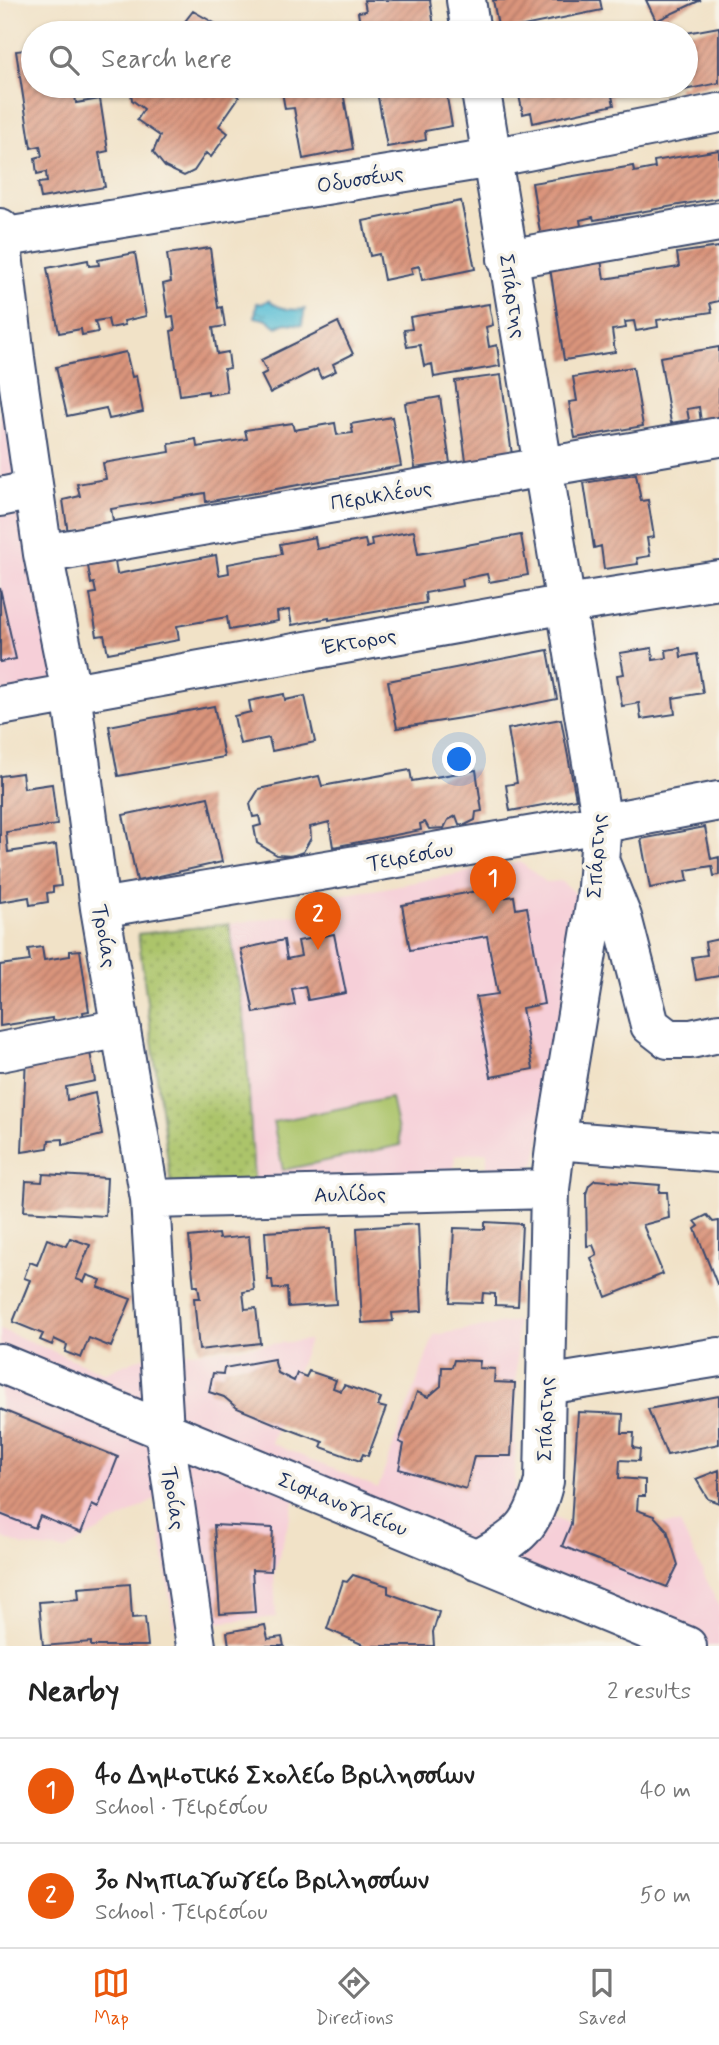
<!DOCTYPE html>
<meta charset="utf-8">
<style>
body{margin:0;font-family:Mynerve,sans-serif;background:#f6f6f6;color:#222}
.you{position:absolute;left:460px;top:760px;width:24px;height:24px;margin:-18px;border:5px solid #fff;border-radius:50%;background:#1a73e8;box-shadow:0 0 0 10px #1a73e833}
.badge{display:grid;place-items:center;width:46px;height:46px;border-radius:50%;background:#ea580c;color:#fff;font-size:23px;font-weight:700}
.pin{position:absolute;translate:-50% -58px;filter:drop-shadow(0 2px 4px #0008)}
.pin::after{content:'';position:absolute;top:37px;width:24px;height:21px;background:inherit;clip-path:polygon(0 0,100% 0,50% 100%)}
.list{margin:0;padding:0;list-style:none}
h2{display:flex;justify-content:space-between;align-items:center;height:91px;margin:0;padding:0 28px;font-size:30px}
h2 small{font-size:23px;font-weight:400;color:#767676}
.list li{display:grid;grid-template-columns:46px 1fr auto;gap:21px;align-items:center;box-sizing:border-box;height:105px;padding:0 28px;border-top:2px solid #e0e0e0}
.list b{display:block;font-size:26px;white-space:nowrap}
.list p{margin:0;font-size:23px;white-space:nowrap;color:#767676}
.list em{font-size:23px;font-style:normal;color:#767676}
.icon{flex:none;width:38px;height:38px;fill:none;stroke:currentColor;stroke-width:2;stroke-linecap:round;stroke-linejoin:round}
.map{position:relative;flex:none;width:719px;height:1646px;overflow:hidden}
.search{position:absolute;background:#fff;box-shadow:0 2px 5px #0004;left:21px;right:21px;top:21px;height:77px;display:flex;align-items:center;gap:18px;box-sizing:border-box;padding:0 24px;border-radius:38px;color:#767676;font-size:26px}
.sheet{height:301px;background:#fff}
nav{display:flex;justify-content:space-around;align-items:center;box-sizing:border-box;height:98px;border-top:2px solid #e0e0e0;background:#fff;font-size:19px;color:#767676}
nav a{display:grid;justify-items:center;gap:4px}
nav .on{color:#ea580c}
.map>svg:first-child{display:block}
</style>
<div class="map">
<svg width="719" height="1646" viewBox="0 0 719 1646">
<defs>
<pattern id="park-dots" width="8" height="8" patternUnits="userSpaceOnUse" patternTransform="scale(1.75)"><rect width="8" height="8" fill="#acc46a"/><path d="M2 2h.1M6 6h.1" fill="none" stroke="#8ba05a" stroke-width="1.8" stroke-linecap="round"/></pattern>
<pattern id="water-ripples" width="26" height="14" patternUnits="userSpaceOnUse" patternTransform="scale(1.75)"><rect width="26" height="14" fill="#57bed5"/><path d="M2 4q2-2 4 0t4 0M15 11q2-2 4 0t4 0" fill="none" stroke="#479bb0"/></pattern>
<pattern id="building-hatch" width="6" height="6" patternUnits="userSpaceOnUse" patternTransform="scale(1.75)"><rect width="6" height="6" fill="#da947b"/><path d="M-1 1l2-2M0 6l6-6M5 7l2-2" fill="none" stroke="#b07968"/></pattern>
</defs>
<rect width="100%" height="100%" fill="#f7f3e8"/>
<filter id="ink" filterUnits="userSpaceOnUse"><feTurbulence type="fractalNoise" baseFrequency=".0143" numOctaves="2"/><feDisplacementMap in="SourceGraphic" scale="14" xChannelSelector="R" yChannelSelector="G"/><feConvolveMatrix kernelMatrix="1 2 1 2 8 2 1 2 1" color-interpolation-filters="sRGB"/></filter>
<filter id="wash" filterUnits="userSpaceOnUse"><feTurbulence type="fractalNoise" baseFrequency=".00686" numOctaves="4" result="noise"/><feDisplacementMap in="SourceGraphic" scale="28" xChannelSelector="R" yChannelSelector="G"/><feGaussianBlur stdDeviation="1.57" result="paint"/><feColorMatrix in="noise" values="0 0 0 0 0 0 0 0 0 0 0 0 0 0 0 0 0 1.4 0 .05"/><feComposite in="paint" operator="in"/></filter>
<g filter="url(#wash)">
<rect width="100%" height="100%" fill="#f1e2c7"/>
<path fill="#f6cfd8" d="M0,369l60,316 -60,11z
M520,862l26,20 15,-1 19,17 -44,265 -9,6 -40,-1v-16l-32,3 -1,14 -200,12 -9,-157 -16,-100 76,-11 7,-14 67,-10z
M517,1321l-2,176 54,28 111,-1 39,82v40h-66l-358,-147 -21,75 2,43 -102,10 -18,-128 -91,51 -42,-4 -23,-9v-208l105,44 38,-16 166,-17 -38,103 107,45 56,-153z"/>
<path fill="#acc46a" stroke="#647a64" stroke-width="2" d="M391,1098l10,47 -118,25 -10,-48z"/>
<path fill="url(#park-dots)" stroke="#647a64" stroke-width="2" d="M229,924l16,100 9,157 -83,3 -33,-250z"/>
<path fill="url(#water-ripples)" stroke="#39769a" stroke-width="2" d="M268,300c10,9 24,11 37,9l-3,16 -16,-2 -9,4 -9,-7 -13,-3 2,-14 5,1z"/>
<g id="blocks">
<path fill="url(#building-hatch)" d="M364,0h66l5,33h-51l-1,-6 -22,4 -3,-19 8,-1z
M493,0h107l2,10 -103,21z
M646,0h55l-45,21z
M193,11l23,13 10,9h-50z
M330,22l2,11h-55v-1z
M719,27v56l-40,8 -1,-5h8v-53z
M33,49v37h41l2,17 24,-4 8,52 -9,2 6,34 -64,11 -3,-15 9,-1 -1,-10 -9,2 -2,-16 7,-2 -2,-10 -9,2 -15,-97z
M130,86h104l-4,5 9,6 -20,29 9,7 -17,24 -5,-4 -12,18 -10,5 -19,-9 -12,-15 7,-16 -23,-16 7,-11 -12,-9z
M281,86h61l11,63 -50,10 -9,-51 -9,1z
M376,86h69l7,40 -27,5 1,9 -39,7z
M517,86h109l1,7 -15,3 2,9 -81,18 -2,-11 -8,2z
M719,150v48l-125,22 -1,-3 -13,3 3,17 -41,7 -10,-61 101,-17 1,6 21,-4 -1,-7z
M461,201l14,68 -53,11 -3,-14 -8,2 2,6 -29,6 -5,-26 -9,2 -7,-35z
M719,247v54l-9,2 2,9 -55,8 1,7 -22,4 -2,-10 -9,1 1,6 -14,2 3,22 -51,8 -15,-99 51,-8 4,26 75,-12 -2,-14z
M210,248l8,60 4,-1 3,19 -12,2 4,26 11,-2 2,16 -6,1 3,23 -19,3v-4l-28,4 -9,-64 4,-1 -2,-14 -5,1 -5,-33 8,-2 -4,-28z
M135,253l11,63 -22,5 1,4 -15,3 -2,-9 -13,2 3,11 -16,3 -1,-6 -22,4 -12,-65 41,-8 1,6 10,-1 -1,-5z
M489,304l4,21 -7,2 3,20 8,-2 3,21 -66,11 -2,-13 -8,2 -4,-21 -13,2 -3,-17 8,-1 -2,-12z
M338,322l15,32 -20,10 3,7 -15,7 -4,-9 -47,24 -9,-18 6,-3 -6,-12z
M719,347v72l-18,3 -2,-15 -12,2 2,11 -18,3 -11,-66z
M126,352l6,25 4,-1 7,36 -34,7 -3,-11 -39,8 -11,-49z
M633,367l10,59 -68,12 -6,-36 8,-1 -4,-24z
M501,375l12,87 -46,6 -12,-87z
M440,397l10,66 -35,5 -10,-65z
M392,417l9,49 -195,36 -1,-9 -94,16 3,17 -46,7 -5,-33 17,-4 -3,-12 29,-5 -3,-16 67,-11 -1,-8 27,-5 1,8 50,-8 -2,-9 47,-7 2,7 41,-7 2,12 16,-2 -2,-9z
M636,474l5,27 7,-1 6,37 -7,1 3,18 -13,2 1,6 -34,5 -3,-23 -7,2 -10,-65z
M414,531l4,23 103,-19 7,40 -39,7 -2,-8 -25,5 1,7 -38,7 1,10 -97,17v-2l-37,7 -3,-15 -12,2 1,9 -49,9 -2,-13 -50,9 2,14 -71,13 -4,-18 -7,1 -7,-42 6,-1 -2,-10 -3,1 -4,-24 27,-5 3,19 99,-19 3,20 10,-2 -1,-9 54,-10 -2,-10 35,-7 2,12 48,-9 2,8 5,-2 -1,-7z
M0,588l16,71 -16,3z
M652,648l1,12 14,-2 -1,-8 14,-2 1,9 16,-3 6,39 -30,5 2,16 -34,5 -2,-16 -17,3 -5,-31 7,-1 -4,-21z
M548,650l9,49 -83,17 -77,12 -9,-47z
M284,694l1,6 20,-4 10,46 -43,9 -3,-13 -29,6 -6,-28 17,-4 -2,-11z
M214,706l10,51 -106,19 -9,-50z
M561,719l15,80 -66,12 -4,-26 11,-2 -9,-54z
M410,770l2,11 64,-11 6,41 -6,1 -1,8 -10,5 -6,-1 -3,-8 -8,4 -4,8 -15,1 -4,-7 -5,2 1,6 -88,17 -4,-25 -19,5 1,11 -8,14 -11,4 -15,-1 -20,-12 -3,-16 7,-2 -2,-9 -6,1 -3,-13 9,-15 60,-13 3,10z
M22,773l2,15 28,-4 5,41 -51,7 2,20 48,-7 5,41 -8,1v5l-6,1 1,9 -18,3 -1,-8 -29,5v-126z
M208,797l14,65 -85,19 -14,-66z
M705,827l6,32 8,-2v18l-5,1 -2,-10 -26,4 2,11 -38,7 -9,-49z
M493,888l2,11 19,-3 2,13 11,-2 17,97 -22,4 11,61 -42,8 -15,-80 22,-3 -11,-58 -77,14 -8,-45z
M334,934l12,59 -38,7 -3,-14 -13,3 3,16 -41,8 -13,-64 43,-9 3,19 14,-3 -3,-15z
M719,939v37l-23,4 -4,-23 15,-2 -2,-13z
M42,947l2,13 26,-4v-5l10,-1 9,61 -6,1 1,7 -32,5v-6l-52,8v-61l30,-4 -2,-12z
M90,1052l5,29 -29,6 1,13 28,-7 7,42 -39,10v-6l-14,1 -1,8 -26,4 4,-97z
M43,1174l64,4 -2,38 -81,-5 2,-30 16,1z
M595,1180l65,5 -1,7h8l2,26 -26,7 20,49 -57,23 -15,-39 6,-3 -4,-10 -6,1 -1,-52 3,-9z
M707,1215l6,7 6,-1v62l-2,1 -22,-55 4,-3 -4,-5z
M485,1222l37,2 -4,82 -23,-1v-11l-12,-1 -1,10 -32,-1 4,-74 31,1z
M418,1224l4,87 -30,2 1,8 -31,2 -5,-95z
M331,1228l5,76 -48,3 -1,-19 -14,1 -1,-9h-4l-3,-48z
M218,1234l1,5 30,-3 5,54 -11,2 2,17 11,-1 4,35 -61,7 -5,-52h6l-2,-12h-4l-5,-49z
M70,1238l20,7 -14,34 8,3 3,-7 14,5 -3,7 33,12 -20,48 -22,-9 -8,20 -16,-6 2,-7 -13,-6 -2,6 -12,-5 3,-6 -30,-12 17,-42 -6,-2 6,-16 7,3 10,-26 19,7z
M274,1359l4,14 16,8 3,-8 9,4 3,-6 27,9 -3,8 8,3 3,-6 37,13 -3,8 8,2 -18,48 -5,-2 -3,7 -39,-14 2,-5 -45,-17 -41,-17 -13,-11 -15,-5 4,-19 10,1 1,-6z
M454,1360l26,1 -1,7 16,1 -1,13 21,1 -4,73h-37l-8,33 -67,-20 5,-25 -5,-2 18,-50 11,5 13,-11 1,-19h10z
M719,1396v48l-52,11 -19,-46z
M0,1409l118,48 -20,51 -6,-3 -11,28 -41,-17 -5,12 -35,-14z
M578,1412l45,2 -1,19h12l-1,15 7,1 -1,12 -19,-1 -1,18 26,2v16h-7l-1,14 17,6 13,14 11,35 -11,22 -105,-41 9,-22z
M719,1470v33l-11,-4 -12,-20z
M214,1525l59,3 -2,43 -19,-1 3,42 -35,2z
M353,1575l35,11v7l51,19 -6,20 1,14h-68l-39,-17 16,-48 4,1z
M130,1584l2,34 13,-1 3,29h-57v-4l-48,4 -4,-44 40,-3 -1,-11z
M265,1625l3,14 14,-2 2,9h-55l-2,-14z"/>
</g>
</g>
<g filter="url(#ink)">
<use href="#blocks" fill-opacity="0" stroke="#3b4a6e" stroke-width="2"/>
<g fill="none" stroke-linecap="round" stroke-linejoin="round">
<g stroke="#3b4a6e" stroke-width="42">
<path id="minor" d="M466,0l5,33
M0,228l15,130 28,196 28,138 29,216 50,291 14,231 32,216
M0,238l492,-80 227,-45
M507,259l212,-37
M0,497l33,-7
M43,554c225,-41 451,-77 676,-117
M0,706l567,-102 152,-24
M601,865l21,52 28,108 18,14h23l28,-6
M100,908l488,-82 131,-25
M0,1052l121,-24
M556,1140l163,13
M150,1199l400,-10
M0,1363l687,283
M546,1385l173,-28
M477,1560c42,-24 55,-30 67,-79l6,-292 6,-49 40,-241 6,-76 -122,-737"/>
</g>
<use href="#minor" stroke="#fff" stroke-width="38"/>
</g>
</g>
<g text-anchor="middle" stroke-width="7" stroke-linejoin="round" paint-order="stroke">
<g font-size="21" fill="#1b2f5e" stroke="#f7f3e8">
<text transform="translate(360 179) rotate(-9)" y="7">Οδυσσέως</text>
<text transform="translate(513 296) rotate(81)" y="7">Σπάρτης</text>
<text transform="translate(381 495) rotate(-9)" y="7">Περικλέους</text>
<text transform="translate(359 641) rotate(-10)" y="7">Έκτορος</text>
<text transform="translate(410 856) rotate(-10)" y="7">Τειρεσίου</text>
<text transform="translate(596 856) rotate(-87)" y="7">Σπάρτης</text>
<text transform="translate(105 936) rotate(81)" y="7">Τροίας</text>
<text transform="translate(350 1194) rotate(-1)" y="7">Αυλίδος</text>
<text transform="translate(545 1419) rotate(-89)" y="7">Σπάρτης</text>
<text transform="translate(174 1498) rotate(82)" y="7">Τροίας</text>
<text transform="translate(343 1504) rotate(22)" y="7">Σισμανογλείου</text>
</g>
</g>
</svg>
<div class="you"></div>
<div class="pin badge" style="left:493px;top:914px">1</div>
<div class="pin badge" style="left:318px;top:950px">2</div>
<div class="search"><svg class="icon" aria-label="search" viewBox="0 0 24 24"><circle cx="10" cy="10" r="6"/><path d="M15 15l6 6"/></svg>Search here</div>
</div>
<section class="sheet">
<h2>Nearby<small>2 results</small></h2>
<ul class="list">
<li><span class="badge">1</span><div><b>4o Δημοτικό Σχολείο Βριλησσίων</b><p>School · Τειρεσίου</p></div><em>40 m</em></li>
<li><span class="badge">2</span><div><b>3ο Νηπιαγωγείο Βριλησσίων</b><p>School · Τειρεσίου</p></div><em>50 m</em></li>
</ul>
</section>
<nav>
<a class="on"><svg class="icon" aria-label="map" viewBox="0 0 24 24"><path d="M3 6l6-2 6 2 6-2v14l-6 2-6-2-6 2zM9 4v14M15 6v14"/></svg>Map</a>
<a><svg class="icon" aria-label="directions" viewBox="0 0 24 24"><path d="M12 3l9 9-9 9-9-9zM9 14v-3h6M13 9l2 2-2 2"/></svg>Directions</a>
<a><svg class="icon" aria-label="saved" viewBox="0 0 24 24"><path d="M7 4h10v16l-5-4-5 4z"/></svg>Saved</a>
</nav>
